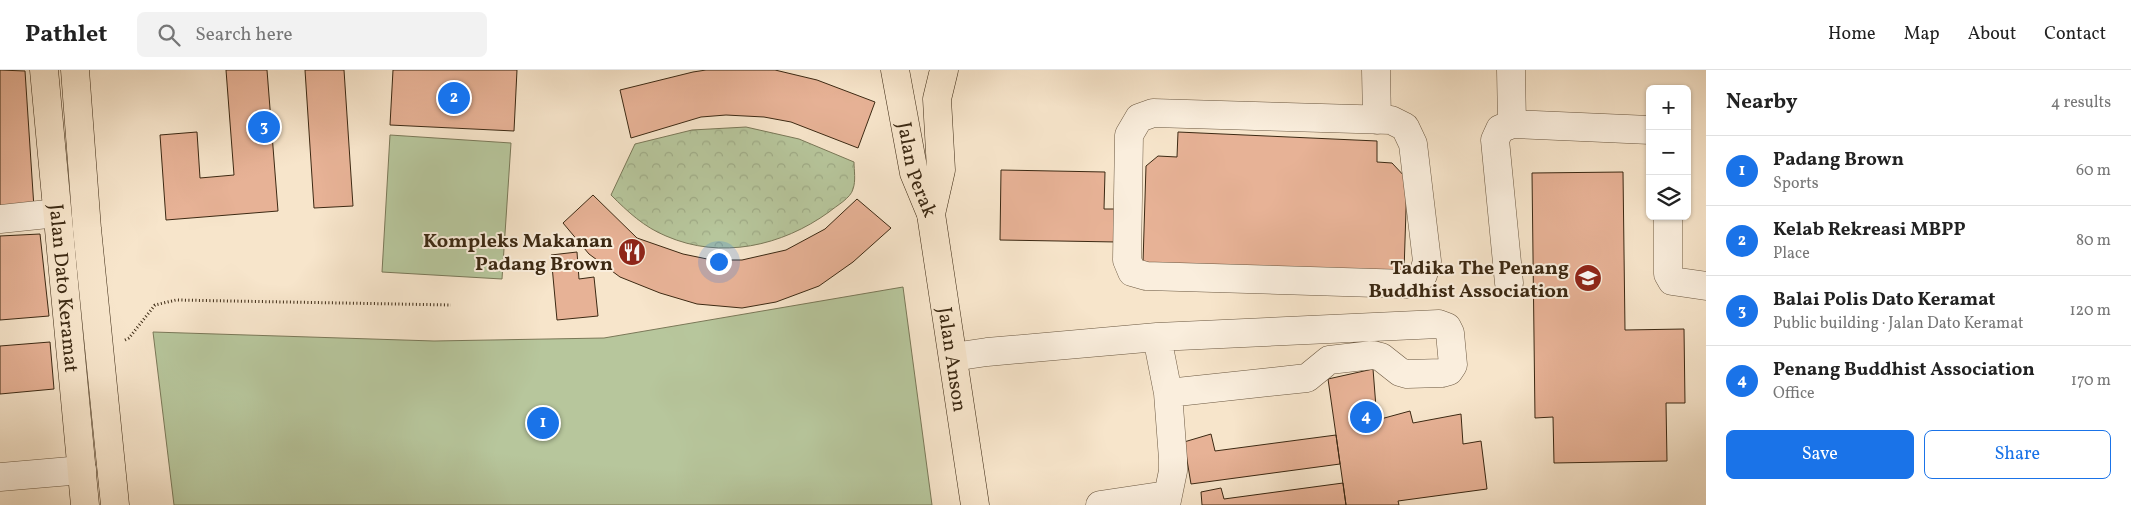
<!DOCTYPE html>
<meta charset="utf-8">
<style>
body{margin:0;font-family:Vollkorn,serif;background:#f2f2f2;color:#222}
.controls{position:absolute;right:15px;top:15px;display:grid;overflow:hidden;border-radius:8px;box-shadow:0 1px 4px #0004}
.controls button{width:45px;height:45px;display:grid;place-items:center;padding:0;border:0;border-bottom:1px solid #e0e0e0;background:#fff;color:#222;font:25px sans-serif}
.you{position:absolute;left:718px;top:191px;width:18px;height:18px;margin:-12px;border:4px solid #fff;border-radius:50%;background:#1a73e8;box-shadow:0 0 0 8px #1a73e833}
.badge{display:grid;place-items:center;width:32px;height:32px;border-radius:50%;background:#1a73e8;color:#fff;font-size:16px;font-weight:700}
.pin{position:absolute;translate:-50% -50%;border:2px solid #fff;box-shadow:0 1px 5px #0006}
.list{margin:0;padding:0;list-style:none}
h2{display:flex;justify-content:space-between;align-items:center;height:65px;margin:0;padding:0 20px;font-size:21px}
h2 small{font-size:16px;font-weight:400;color:#767676}
.list li{display:grid;grid-template-columns:32px 1fr auto;gap:15px;align-items:center;box-sizing:border-box;height:70px;padding:0 20px;border-top:1px solid #e0e0e0}
.list b{display:block;font-size:19px;white-space:nowrap}
.list p{margin:0;font-size:16px;white-space:nowrap;color:#767676}
.list em{font-size:16px;font-style:normal;color:#767676}
.actions{display:flex;gap:10px;padding:15px 20px}
.actions a{flex:1;padding:11px 0;border:1px solid #1a73e8;border-radius:8px;text-align:center;font-size:18px;color:#1a73e8}
.actions .main{background:#1a73e8;color:#fff}
.icon{flex:none;width:28px;height:28px;fill:none;stroke:currentColor;stroke-width:2;stroke-linecap:round;stroke-linejoin:round}
.map{position:relative;flex:none;width:1706px;height:435px;overflow:hidden}
header{display:flex;align-items:center;gap:30px;box-sizing:border-box;height:70px;padding:0 25px;background:#fff;border-bottom:1px solid #e0e0e0}
header strong{font-size:24px}
nav{display:flex;gap:28px;margin-inline-start:auto;font-size:18px}
.search{width:350px;height:45px;background:#f2f2f2;display:flex;align-items:center;gap:12px;box-sizing:border-box;padding:0 18px;border-radius:8px;color:#767676;font-size:19px}
main{display:flex}
aside{flex:1;background:#fff}
.map>svg:first-child{display:block}
</style>
<header>
<strong>Pathlet</strong>
<div class="search"><svg class="icon" aria-label="search" viewBox="0 0 24 24"><circle cx="10" cy="10" r="6"/><path d="M15 15l6 6"/></svg>Search here</div>
<nav><a>Home</a><a>Map</a><a>About</a><a>Contact</a></nav>
</header>
<main>
<div class="map">
<svg width="1706" height="435" viewBox="0 0 1706 435">
<defs>
<pattern id="park-crowns" width="20" height="18" patternUnits="userSpaceOnUse" patternTransform="scale(1.25)"><rect width="20" height="18" fill="#b7c69c"/><path d="M2 6a3 3 0 1 1 6 0M12 15a3 3 0 1 1 6 0" fill="none" stroke="#9eaa86"/></pattern>
</defs>
<rect width="100%" height="100%" fill="#f7e5cb"/>
<filter id="stains"><feTurbulence type="fractalNoise" baseFrequency=".004" numOctaves="4"/><feColorMatrix values="0 0 0 0 .2 0 0 0 0 .09 0 0 0 0 .02 0 0 0 .5 -.17"/></filter>
<radialGradient id="worn" r=".72"><stop offset=".6" stop-color="#630" stop-opacity="0"/><stop offset="1" stop-color="#630" stop-opacity=".3"/></radialGradient>
<path fill="#b7c69c" stroke="#7a7858" d="M390,65l121,8 -9,136 -120,-7z
M903,217l29,218h-758l-21,-173 281,9 170,-3z"/>
<path fill="url(#park-crowns)" stroke="#7a7858" d="M746,57l53,12 55,23c0,8 2,19 -1,27 -2,9 -17,17 -24,23 -47,34 -108,48 -163,24 -22,-9 -38,-24 -55,-41l24,-51 57,-14z"/>
<path fill="#e7b296" stroke="#3c2913" d="M0,0l25,1 9,137 -34,2z
M226,0h41l11,141 -112,9 -6,-85 37,-3 3,46 34,-3z
M305,0h39l9,136 -39,2z
M393,0h124l-3,61 -124,-6z
M706,0h69l42,10 58,22 -17,46 -67,-26 -27,-5 -38,-2 -25,2 -70,21 -11,-48 73,-18z
M1178,62l199,9v21l15,1 15,16 -3,93 -261,-9 3,-97 12,-10 19,1z
M1001,100l104,2 -1,37h14l-1,33 -117,-2z
M1623,102l2,158 59,-1 1,74h-19l1,58 -113,2 -1,-46 -18,1 -3,-245z
M593,125l44,43 46,16 29,6h30l44,-10 39,-21 32,-30 34,29 -38,34 -34,24 -43,16 -34,6 -45,-4 -37,-11 -40,-16 -31,-23 -26,-31z
M40,164l9,82 -49,4v-84z
M577,182l2,27 15,-2 4,39 -41,4 -6,-65z
M50,272l4,47 -54,5v-48z
M1373,299l4,51 33,-9 3,12 48,-9 2,30 18,-3 6,48 -89,12 1,4h-53l-18,-126z
M1211,364l4,17 121,-16 4,29 -149,20 -7,-42z
M1343,413l3,22h-144l-1,-13 20,-4 3,11z"/>
<g fill="none" stroke-linecap="round" stroke-linejoin="round">
<g stroke="#6b5841" stroke-width="29">
<path id="minor" d="M1376,0l1,50
M1511,0l1,54
M1153,43l238,7 14,7 8,17 14,117 -4,14 -15,9 -262,-8 -14,-4 -5,-12 2,-125 10,-17z
M1668,146v58l4,7 34,5
M0,149l57,-6
M1509,213l-14,-143 5,-11 12,-5 138,6
M1157,267l282,-13 8,3 3,6 3,32 -4,6 -7,2 -35,1 -7,-2 -19,-15 -8,-2 -44,5 -22,18 -139,15
M953,287l34,-5 170,-15 11,56 5,66v12l-7,34
M0,407l82,-7
M1100,435l67,-10"/>
</g>
<g stroke="#3c2913" stroke-width="29">
<g id="major">
<path id="s1" d="M44,0l41,435"/>
<path d="M75,0l12,159 28,276"/>
<path id="s2" d="M895,0l19,103 17,41 44,291"/>
<path d="M931,144l10,-44 -4,-71 7,-29"/>
</g>
</g>
<path stroke="#3c2913" stroke-width="3" stroke-dasharray="1 2.5" stroke-linecap="butt" d="M125,270l4,-2 26,-33 21,-5 275,5"/>
<use href="#minor" stroke="#faeedd" stroke-width="28"/>
<use href="#major" stroke="#f7e5cb" stroke-width="28"/>
</g>
<defs>
<g id="restaurant-disc" transform="scale(1.4375)"><circle r="9.5" fill="#8f2418" stroke="#faeedd"/><path d="M-5-6h1v4h1v-4h1v4h1v-4h1v5L-1.5 .5V6h-2V.5L-5-1ZM5-6V6H3V1.5H1.5Q1.5-4 5-6Z" fill="#fff"/></g>
<g id="school-disc" transform="scale(1.4375)"><circle r="9.5" fill="#8f2418" stroke="#faeedd"/><path d="M0-5L7-2L0 1L-7-2ZM-4 1L0 2.5L4 1V4Q0 6-4 4Z" fill="#fff"/></g>
</defs>
<g fill-rule="evenodd">
<use href="#restaurant-disc" x="632" y="182"/>
<use href="#school-disc" x="1588" y="208"/>
</g>
<g text-anchor="middle" stroke-width="4" stroke-linejoin="round" paint-order="stroke">
<g font-size="20" fill="#3c2913" stroke="#faeedd">
<text dy="7" stroke="none"><textPath href="#s2" startOffset="102">Jalan Perak</textPath></text>
<text dy="7" stroke="none"><textPath href="#s1" startOffset="219">Jalan Dato Keramat</textPath></text>
<text dy="7" stroke="none"><textPath href="#s2" startOffset="296">Jalan Anson</textPath></text>
</g>
<g font-size="20" font-weight="bold" fill="#3c2913" stroke="#faeedd" text-anchor="end">
<text x="613" y="177">Kompleks Makanan<tspan x="613" dy="23">Padang Brown</tspan></text>
<text x="1569" y="204">Tadika The Penang<tspan x="1569" dy="23">Buddhist Association</tspan></text>
</g>
</g>
<rect width="100%" height="100%" filter="url(#stains)"/>
<rect width="100%" height="100%" fill="url(#worn)"/>
</svg>
<div class="controls">
<button>+</button>
<button>−</button>
<button><svg class="icon" aria-label="layers" viewBox="0 0 24 24"><path d="M12 4l9 5-9 5-9-5zM3 14l9 5 9-5"/></svg></button>
</div>
<div class="you"></div>
<div class="pin badge" style="left:543px;top:353px">1</div>
<div class="pin badge" style="left:454px;top:28px">2</div>
<div class="pin badge" style="left:264px;top:57px">3</div>
<div class="pin badge" style="left:1366px;top:347px">4</div>
</div>
<aside>
<h2>Nearby<small>4 results</small></h2>
<ul class="list">
<li><span class="badge">1</span><div><b>Padang Brown</b><p>Sports</p></div><em>60 m</em></li>
<li><span class="badge">2</span><div><b>Kelab Rekreasi MBPP</b><p>Place</p></div><em>80 m</em></li>
<li><span class="badge">3</span><div><b>Balai Polis Dato Keramat</b><p>Public building · Jalan Dato Keramat</p></div><em>120 m</em></li>
<li><span class="badge">4</span><div><b>Penang Buddhist Association</b><p>Office</p></div><em>170 m</em></li>
</ul>
<div class="actions"><a class="main">Save</a><a>Share</a></div>
</aside>
</main>
